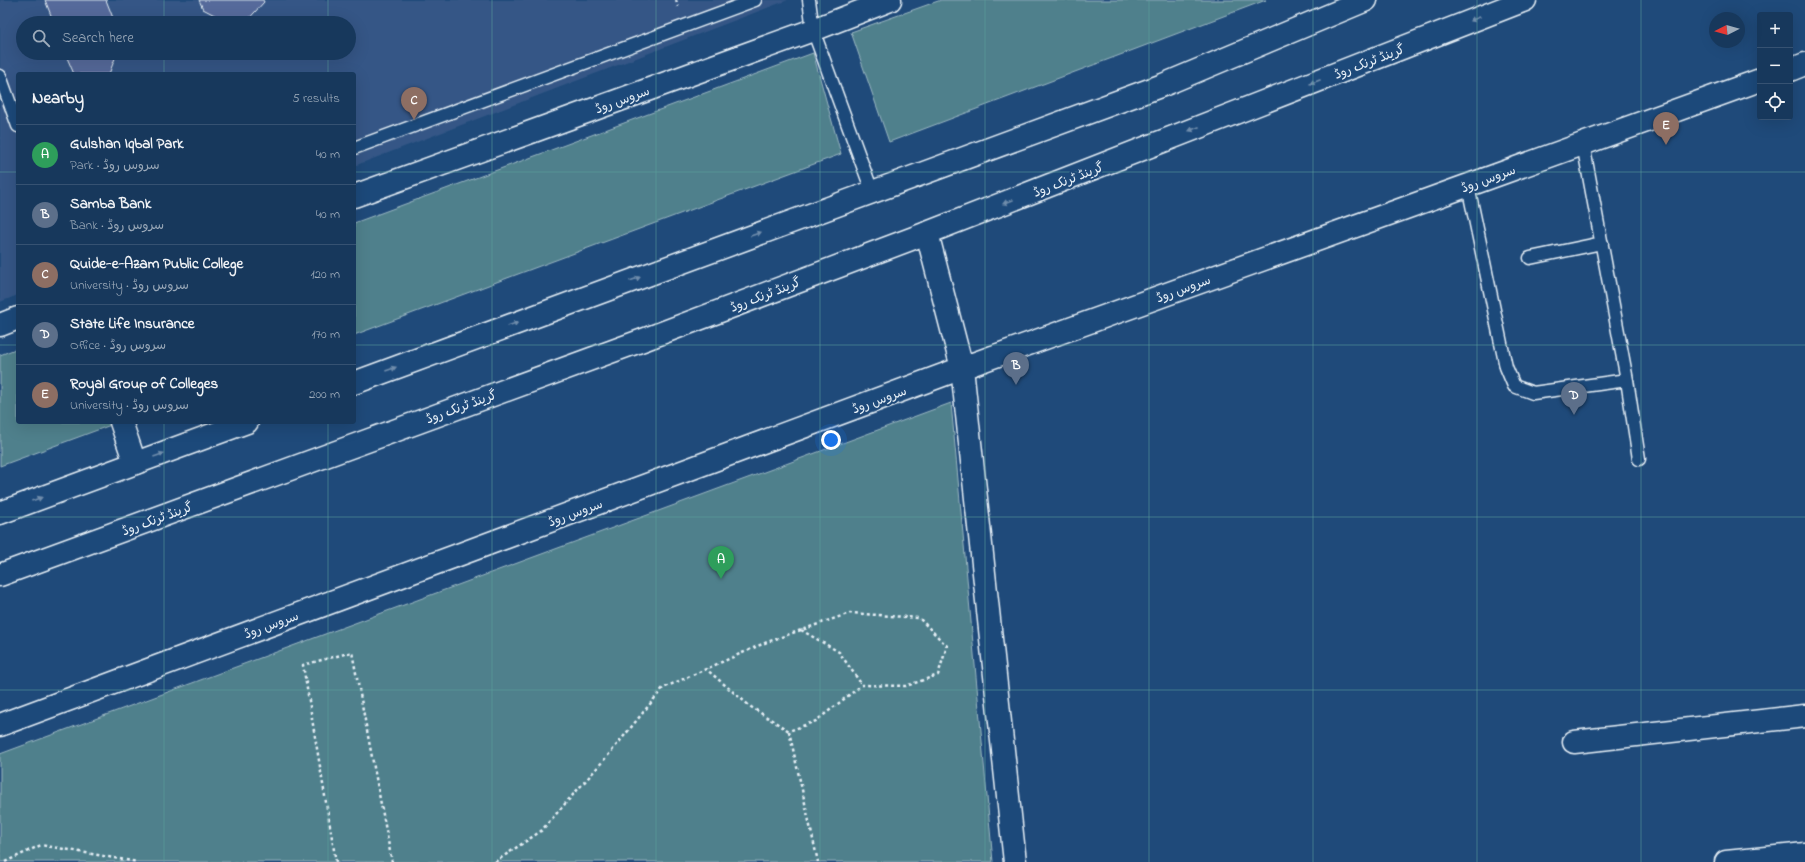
<!DOCTYPE html>
<meta charset="utf-8">
<style>
body{margin:0;font-family:"Indie Flower","Playpen Sans Arabic",sans-serif;background:#203f62;color:#f1f3f6}
.controls{position:absolute;right:12px;top:12px;display:grid;overflow:hidden;border-radius:4px;box-shadow:0 4px 16px #0002}
.controls button{width:36px;height:36px;display:grid;place-items:center;padding:0;border:0;border-bottom:1px solid #365272;background:#17385c;color:#f1f3f6;font:20px sans-serif}
.compass{position:absolute;left:1709px;top:12px;width:36px;height:36px;border-radius:50%;background:#17385c;box-shadow:0 4px 16px #0002;rotate:264deg}
.you{position:absolute;left:831px;top:440px;width:14px;height:14px;margin:-10px;border:3px solid #fff;border-radius:50%;background:#1a73e8;box-shadow:0 0 0 6px #1a73e833}
.badge{display:grid;place-items:center;width:26px;height:26px;border-radius:50%;background:#d6ab8b;color:#fff;font-size:13px;font-weight:700}
.pin{position:absolute;translate:-50% -33px;filter:drop-shadow(0 1px 2px #0008)}
.pin::after{content:'';position:absolute;top:21px;width:14px;height:12px;background:inherit;clip-path:polygon(0 0,100% 0,50% 100%)}
.list{margin:0;padding:0;list-style:none}
h2{display:flex;justify-content:space-between;align-items:center;height:52px;margin:0;padding:0 16px;font-size:17px}
h2 small{font-size:13px;font-weight:400;color:#9eacbb}
.list li{display:grid;grid-template-columns:26px 1fr auto;gap:12px;align-items:center;box-sizing:border-box;height:60px;padding:0 16px;border-top:1px solid #365272}
.list b{display:block;font-size:15px;white-space:nowrap}
.list p{margin:0;font-size:13px;white-space:nowrap;color:#9eacbb}
.list em{font-size:13px;font-style:normal;color:#9eacbb}
.icon{flex:none;width:22px;height:22px;fill:none;stroke:currentColor;stroke-width:2;stroke-linecap:round;stroke-linejoin:round}
.map{position:relative;flex:none;width:1805px;height:862px;overflow:hidden}
.search{position:absolute;background:#17385c;box-shadow:0 4px 16px #0002;left:16px;top:16px;width:340px;height:44px;display:flex;align-items:center;gap:10px;box-sizing:border-box;padding:0 14px;border-radius:22px;color:#9eacbb;font-size:15px}
.panel{position:absolute;background:#17385c;box-shadow:0 4px 16px #0002;left:16px;top:72px;width:340px;height:352px;border-radius:4px}
.map>svg:first-child{display:block}
</style>
<div class="map">
<svg width="1805" height="862" viewBox="0 0 1805 862">
<rect width="100%" height="100%" fill="#1f4a7a"/>
<filter id="ink" filterUnits="userSpaceOnUse"><feTurbulence type="fractalNoise" baseFrequency=".025" numOctaves="2"/><feDisplacementMap in="SourceGraphic" scale="8" xChannelSelector="R" yChannelSelector="G"/><feConvolveMatrix kernelMatrix="1 2 1 2 8 2 1 2 1" color-interpolation-filters="sRGB"/></filter>
<g filter="url(#ink)">
<path fill="#345786" fill-rule="evenodd" d="M0,0h788l-434,166v-92h-336v221l-18,7zM23,23h326v30h-326z"/>
<path fill="#4f808c" stroke="#9cb8c2" d="M941,0h325l-377,142 -38,-110z
M813,53l28,101 -487,181v-112z
M18,348v74h101l-119,44v-111z
M951,403l42,459h-993v-108z"/>
<path fill="#566b9b" stroke="#e8f1f8" d="M45,0h61l9,23h-61z
M199,0h64l1,2 -19,21h-15l-27,-14z
M65,53h52l-8,21h-35z"/>
<g fill="none" stroke-linecap="round" stroke-linejoin="round">
<g stroke="#e8f1f8" stroke-width="15">
<path id="service" d="M809,0l4,30 59,161
M0,76l18,50
M1583,144l44,236 12,79
M354,148l401,-148
M1468,186l38,181 8,19 19,7 94,-13
M1530,258l72,-15"/>
</g>
<g stroke="#e8f1f8" stroke-width="25">
<path id="minor" d="M1790,70l15,-6
M354,196l459,-166 77,-30
M927,233l35,135 53,494
M0,325l18,-7
M121,422l14,41
M0,725l962,-357 798,-288
M1574,742l231,-26
M1726,862l79,-8"/>
</g>
<g stroke="#e8f1f8" stroke-width="25">
<path id="trunk" d="M354,383l809,-298 203,-85
M0,513l247,-91
M0,575l643,-235 284,-107 598,-233"/>
</g>
<path stroke="#e8f1f8" stroke-width="2.5" stroke-dasharray="3 3" stroke-linecap="butt" d="M676,0l2,7
M801,630l38,22 23,33
M789,731l29,131
M5,862l36,-17 96,17
M336,862l-33,-197 49,-13 40,210
M495,862l46,-31 70,-79 52,-64 104,-46 83,-29 69,5 28,28 -9,29 -32,11 -44,-1 -46,36 -27,10 -38,-24 -45,-38"/>
<use href="#service" stroke="#1f4a7a" stroke-width="12"/>
<use href="#minor" stroke="#1f4a7a" stroke-width="22"/>
<use href="#trunk" stroke="#1f4a7a" stroke-width="22"/>
</g>
<defs><path id="oneway-solid" d="M-6-.8H1V-3.2L6.5 0L1 3.2V.8H-6Z"/></defs>
<g fill="#6f8dac">
<use href="#oneway-solid" transform="translate(1475 19) rotate(159)"/>
<use href="#oneway-solid" transform="translate(1315 82) rotate(159)"/>
<use href="#oneway-solid" transform="translate(1194 129) rotate(159)"/>
<use href="#oneway-solid" transform="translate(1008 202) rotate(159)"/>
<use href="#oneway-solid" transform="translate(756 234) rotate(-20)"/>
<use href="#oneway-solid" transform="translate(635 279) rotate(-20)"/>
<use href="#oneway-solid" transform="translate(513 324) rotate(-20)"/>
<use href="#oneway-solid" transform="translate(391 369) rotate(-20)"/>
<use href="#oneway-solid" transform="translate(159 455) rotate(-20)"/>
<use href="#oneway-solid" transform="translate(37 499) rotate(-20)"/>
</g>
</g>
<path fill="none" stroke="#5ba19e" stroke-width="1" stroke-opacity="0.55" d="M164,0v23M328,0v23M492,0v862M656,0v862M820,0v862M985,0v862M1149,0v862M1313,0v862M1477,0v862M1641,0v862M164,53v21M328,53v21M0,172h18M354,172h1451M0,345h18M354,345h1451M164,422v440M328,422v440M0,517h1805M0,690h1805"/>
<g text-anchor="middle" stroke-width="4" stroke-linejoin="round" paint-order="stroke">
<g font-size="13" fill="#e8f1f8" stroke="#1f4a7a">
<text transform="translate(1369 61) rotate(-21)" y="5">گرینڈ ٹرنک روڈ</text>
<text transform="translate(622 99) rotate(-20)" y="5">سروس روڈ</text>
<text transform="translate(1488 178) rotate(-20)" y="5">سروس روڈ</text>
<text transform="translate(1068 179) rotate(-21)" y="5">گرینڈ ٹرنک روڈ</text>
<text transform="translate(1183 288) rotate(-20)" y="5">سروس روڈ</text>
<text transform="translate(765 294) rotate(-21)" y="5">گرینڈ ٹرنک روڈ</text>
<text transform="translate(879 399) rotate(-20)" y="5">سروس روڈ</text>
<text transform="translate(461 406) rotate(-20)" y="5">گرینڈ ٹرنک روڈ</text>
<text transform="translate(575 512) rotate(-20)" y="5">سروس روڈ</text>
<text transform="translate(157 518) rotate(-20)" y="5">گرینڈ ٹرنک روڈ</text>
<text transform="translate(271 624) rotate(-20)" y="5">سروس روڈ</text>
</g>
</g>
</svg>
<div class="controls">
<button>+</button>
<button>−</button>
<button><svg class="icon" aria-label="locate" viewBox="0 0 24 24"><circle cx="12" cy="12" r="6"/><path d="M12 2v4M12 18v4M2 12h4M18 12h4"/></svg></button>
</div>
<svg class="compass" viewBox="-18 -18 36 36"><path d="M0-13l5 13h-10z" fill="#e53935"/><path d="M0 13l5-13h-10z" fill="#9eacbb"/></svg>
<div class="you"></div>
<div class="pin badge" style="left:721px;top:579px;background:#2e9e5b">A</div>
<div class="pin badge" style="left:1016px;top:385px;background:#5c6f8a">B</div>
<div class="pin badge" style="left:414px;top:120px;background:#8d6e63">C</div>
<div class="pin badge" style="left:1574px;top:415px;background:#5c6f8a">D</div>
<div class="pin badge" style="left:1666px;top:145px;background:#8d6e63">E</div>
<div class="search"><svg class="icon" aria-label="search" viewBox="0 0 24 24"><circle cx="10" cy="10" r="6"/><path d="M15 15l6 6"/></svg>Search here</div>
<section class="panel">
<h2>Nearby<small>5 results</small></h2>
<ul class="list">
<li><span class="badge" style="background:#2e9e5b">A</span><div><b>Gulshan Iqbal Park</b><p>Park · سروس روڈ</p></div><em>40 m</em></li>
<li><span class="badge" style="background:#5c6f8a">B</span><div><b>Samba Bank</b><p>Bank · سروس روڈ</p></div><em>40 m</em></li>
<li><span class="badge" style="background:#8d6e63">C</span><div><b>Quide-e-Azam Public College</b><p>University · سروس روڈ</p></div><em>120 m</em></li>
<li><span class="badge" style="background:#5c6f8a">D</span><div><b>State Life Insurance</b><p>Office · سروس روڈ</p></div><em>170 m</em></li>
<li><span class="badge" style="background:#8d6e63">E</span><div><b>Royal Group of Colleges</b><p>University · سروس روڈ</p></div><em>200 m</em></li>
</ul>
</section>
</div>
